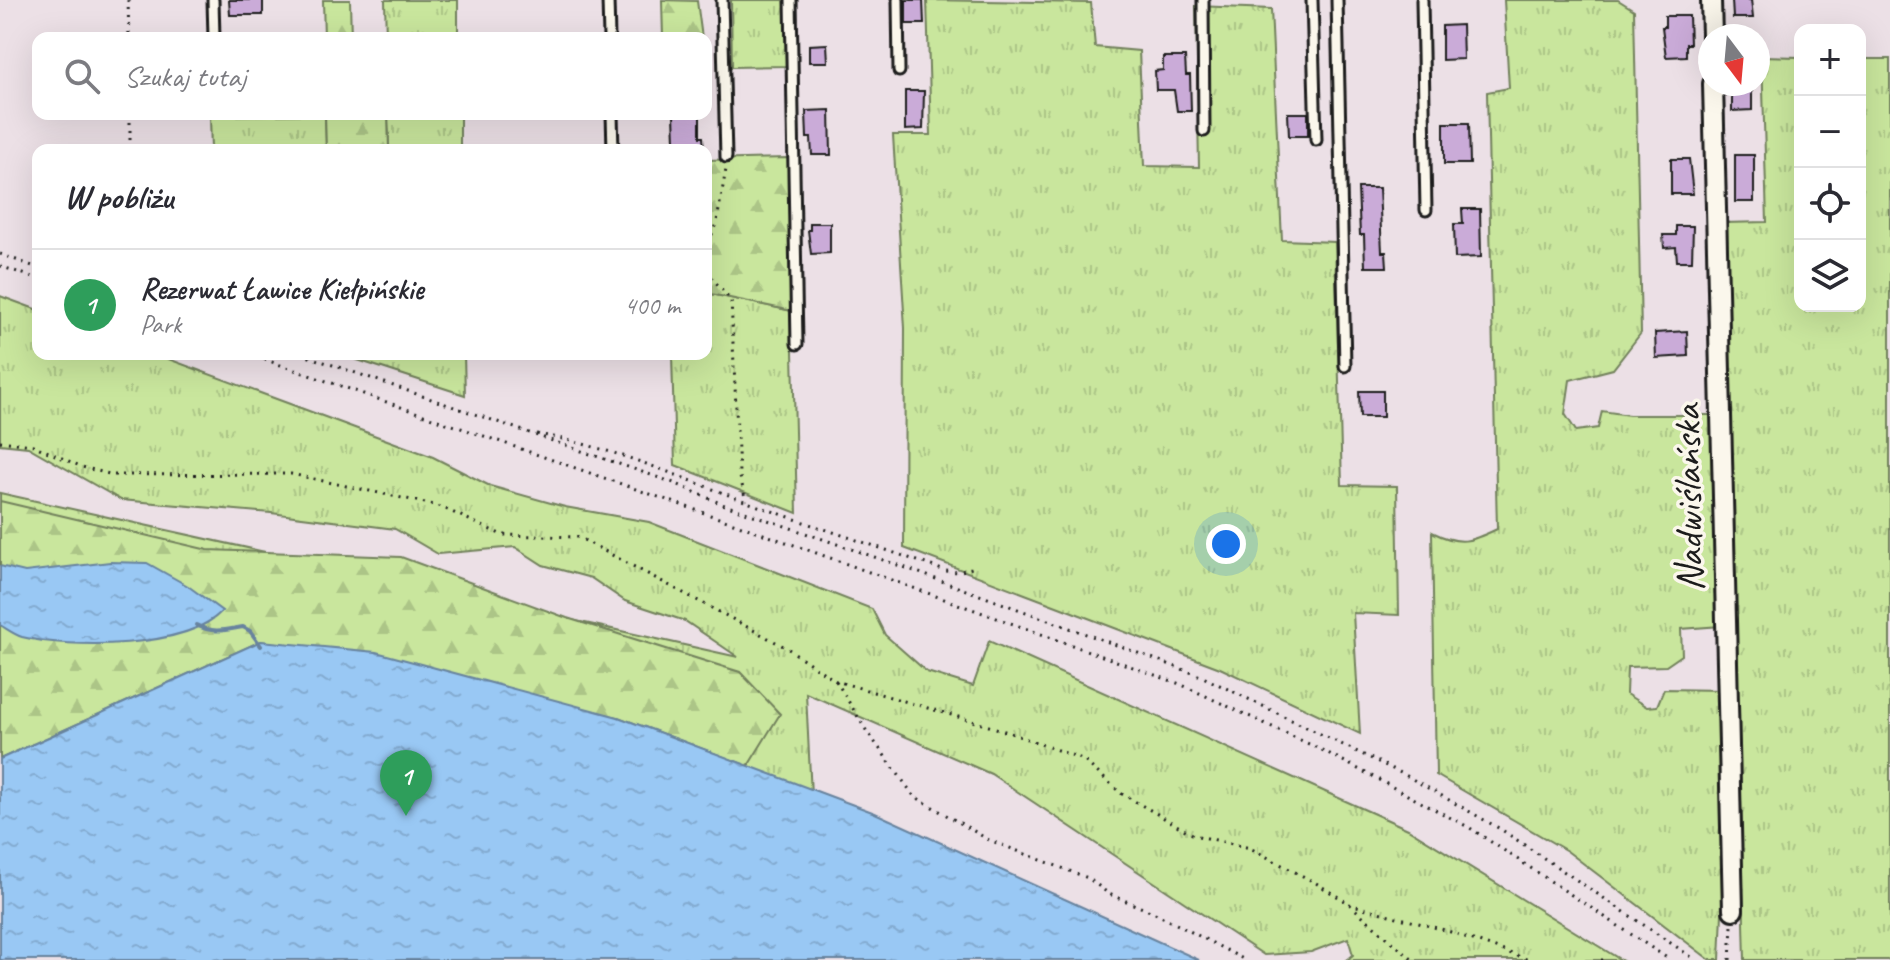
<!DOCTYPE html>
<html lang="pl">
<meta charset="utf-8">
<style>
body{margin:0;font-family:Caveat,sans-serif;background:#f2f2f3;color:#2b2b33}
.controls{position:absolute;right:24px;top:24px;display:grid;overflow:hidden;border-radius:16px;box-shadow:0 8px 32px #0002}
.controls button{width:72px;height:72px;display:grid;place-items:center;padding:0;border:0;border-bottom:2px solid #e1e1e2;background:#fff;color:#2b2b33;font:40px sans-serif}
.compass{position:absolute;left:1698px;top:24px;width:72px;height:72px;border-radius:50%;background:#fff;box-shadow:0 8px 32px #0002;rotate:164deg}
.you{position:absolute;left:1226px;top:544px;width:28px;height:28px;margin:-20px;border:6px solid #fff;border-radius:50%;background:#1a73e8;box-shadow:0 0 0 12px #1a73e833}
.badge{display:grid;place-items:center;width:52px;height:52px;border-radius:50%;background:#1f6fb2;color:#fff;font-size:26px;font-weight:700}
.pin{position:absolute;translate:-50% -66px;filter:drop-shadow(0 2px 4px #0008)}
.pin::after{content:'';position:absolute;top:42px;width:28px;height:24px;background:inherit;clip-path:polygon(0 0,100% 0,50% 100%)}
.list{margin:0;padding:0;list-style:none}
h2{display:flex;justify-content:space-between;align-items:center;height:104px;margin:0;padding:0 32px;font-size:34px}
h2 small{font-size:26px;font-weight:400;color:#7c7c81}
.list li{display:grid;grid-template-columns:52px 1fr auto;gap:24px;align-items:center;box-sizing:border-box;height:112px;padding:0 32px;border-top:2px solid #e1e1e2}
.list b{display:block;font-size:30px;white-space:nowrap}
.list p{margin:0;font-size:26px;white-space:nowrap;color:#7c7c81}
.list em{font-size:26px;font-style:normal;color:#7c7c81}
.icon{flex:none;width:44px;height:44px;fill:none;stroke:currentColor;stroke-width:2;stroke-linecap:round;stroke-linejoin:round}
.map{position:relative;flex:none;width:1890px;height:960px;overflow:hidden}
.search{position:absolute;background:#fff;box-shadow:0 8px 32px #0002;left:32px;top:32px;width:680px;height:88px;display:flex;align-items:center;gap:20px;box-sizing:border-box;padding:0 28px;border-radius:16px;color:#7c7c81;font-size:30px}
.panel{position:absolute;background:#fff;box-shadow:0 8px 32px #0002;left:32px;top:144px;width:680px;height:216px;border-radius:16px}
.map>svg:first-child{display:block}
</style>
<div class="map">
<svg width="1890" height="960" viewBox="0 0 1890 960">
<defs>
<pattern id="grass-tufts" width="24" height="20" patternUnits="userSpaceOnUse" patternTransform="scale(2)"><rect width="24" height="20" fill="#c9e69d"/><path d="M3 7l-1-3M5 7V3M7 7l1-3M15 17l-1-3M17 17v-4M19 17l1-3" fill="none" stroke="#acc587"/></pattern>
<pattern id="forest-firs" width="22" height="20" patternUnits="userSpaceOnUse" patternTransform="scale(2)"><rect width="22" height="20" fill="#c9e69d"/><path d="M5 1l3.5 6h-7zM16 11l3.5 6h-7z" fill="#acc587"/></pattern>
<pattern id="water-ripples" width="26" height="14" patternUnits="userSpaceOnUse" patternTransform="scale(2)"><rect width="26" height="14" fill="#99c8f4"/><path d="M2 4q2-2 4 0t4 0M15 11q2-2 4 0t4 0" fill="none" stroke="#83abd1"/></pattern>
</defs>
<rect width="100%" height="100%" fill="#ece0e6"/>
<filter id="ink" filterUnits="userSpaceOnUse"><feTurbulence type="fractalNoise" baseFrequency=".0125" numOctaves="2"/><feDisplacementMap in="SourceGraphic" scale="16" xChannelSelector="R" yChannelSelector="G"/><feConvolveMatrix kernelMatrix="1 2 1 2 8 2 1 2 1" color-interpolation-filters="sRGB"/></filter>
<g filter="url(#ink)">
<path fill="url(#grass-tufts)" stroke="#72815c" stroke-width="2" d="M385,0h73v38h-72z
M731,0h54l1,66 -54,1z
M927,0l164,3 4,44 44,4 5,115 55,1 -3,-161 75,3 11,231 53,2 7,243 55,1 2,129 -46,-2 7,121 -140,-66 -316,-120 1,-220 -12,-193h38z
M1504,0h114l16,10 7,323 -28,36 -43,11 -5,34 11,17 22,-3 4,-17 27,4h85l7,211 -40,3 1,26 -16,11 -39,1 -1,27 21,13 10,-1 7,-17 58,1 2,176 -4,94h-10l-143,-109 -131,-76 -4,-243c28,14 38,10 65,-3l-10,-437 22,-4z
M1762,56l38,1v249h60v-247h30v901h-145l-15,-562 -7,-175 44,-1z
M325,114l1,36h-115l-1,-34z
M388,114h72v36h-71z
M706,293l86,18 5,202 -122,-48 -3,-111h34z
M0,296l38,14v44h117l278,103 57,29 75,21 84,15 223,87 13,26 42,37 46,14 16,-45 419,188 213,131h-274l6,-5 -5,-17 -37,14 -47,3 -273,-181 -185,-81 13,267h-819v-467l738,164 -53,-36 -60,-20 -34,-23 -48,-13 -28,-18 -77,7 -43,-25 -124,-16 -150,-13 -93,-53 -28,-3z
M339,354h125l1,41z"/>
<path fill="url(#forest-firs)" stroke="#72815c" stroke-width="2" d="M323,0h27l1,38h-27z
M662,0l35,1 5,37h-39z
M325,114h63l1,36h-63z
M788,158l4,153 -86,-18v-133z
M0,501l208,49 193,7 166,61 173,54 40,42 -32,52 -130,-49 -357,-76 -261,118z"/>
<path fill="url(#water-ripples)" stroke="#67839e" stroke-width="2" d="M110,562l37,1 41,23 34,25c-35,38 -152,38 -200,26 -7,-2 -15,-8 -22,-12v-59l25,6z
M261,641l115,11 242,65 257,96 324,147h-1199v-201z"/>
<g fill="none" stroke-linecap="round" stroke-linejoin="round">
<path stroke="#67839e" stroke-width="4" d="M196,625c18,9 29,5 47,2l7,4 11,15"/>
</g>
<path fill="#caabd8" stroke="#1c1c1c" stroke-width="2" d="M229,0h34v15h-33z
M906,0h17l1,24h-18z
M1732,0h19l2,18h-20z
M1665,16h24l1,28h-4v12l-20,1 -4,-30h3z
M1462,25l1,34 -21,1v-34z
M827,44l1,18h-19v-17z
M1163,57h22l1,18h4l1,36h-14l-3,-21h-18l-1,-19 8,-1z
M1732,84h20v26l-20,1z
M905,91h19l-1,38 -18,1z
M830,110l1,45h-19l-1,-17h-4l-1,-27z
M1288,113h20v23h-19z
M674,114h26v23h3l1,13h-21v-9h-8z
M1444,123h25l1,41h-26z
M1735,155h19v47h-19z
M1671,159h18l4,35h-22z
M1358,188h21l3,64h4l1,15h-22l-1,-32h-4z
M1462,209h18l1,48 -26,1 -1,-34h9z
M810,223h20v30l-19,1 -3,-24h2z
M1676,226h17l-1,35h-15l-1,-14 -12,1 -1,-13h13z
M1687,331l1,25 -32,2 -1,-25z
M1359,391h24v26h-23z"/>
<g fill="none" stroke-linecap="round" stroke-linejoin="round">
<g stroke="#1c1c1c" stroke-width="15">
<path id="lane" d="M213,0l1,38
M608,0l1,38
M722,0l4,157
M791,0l6,344
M898,0l1,71
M1203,0l1,131
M1312,0l4,140
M1337,0l8,366
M1422,0l4,210
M612,114l1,36"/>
</g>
<g stroke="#1c1c1c" stroke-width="24">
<path id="street" d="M1711,0l1,36
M1713,84l20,826"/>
</g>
<path stroke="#1c1c1c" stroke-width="3" stroke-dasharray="2 6" stroke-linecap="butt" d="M128,0l1,38
M130,114v36
M706,250l11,-29 9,-52
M0,254l38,14
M0,266l38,13
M706,271l25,29 8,173 7,28
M249,354l484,169 447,161 146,68 144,76 200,132
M301,354l373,129 48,21 184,64 295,108 206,100 95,54 194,130
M537,434c72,12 137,41 205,66 67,25 136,46 203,71l13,1 14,-4
M0,441l33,4 49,22 31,8 178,-1 148,32 63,29 76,2 209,111 49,33 163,48 83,30 40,35 72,41 56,13 66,35 32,20 65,57
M836,681l30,49 48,66 75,44 99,38 21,16 46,19 90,47
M1349,904l99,27 81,29
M1601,960h5
M1730,960l2,-34"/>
<use href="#lane" stroke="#fbf7ec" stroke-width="9"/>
<use href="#street" stroke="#fbf7ec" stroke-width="18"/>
</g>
</g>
<g text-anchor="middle" stroke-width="7" stroke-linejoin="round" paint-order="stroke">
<g font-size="40" fill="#1c1c1c" stroke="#fbf7ec">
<text transform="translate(1687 498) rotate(-91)" y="14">Nadwiślańska</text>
</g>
</g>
</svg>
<div class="controls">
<button>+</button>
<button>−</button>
<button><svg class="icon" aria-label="locate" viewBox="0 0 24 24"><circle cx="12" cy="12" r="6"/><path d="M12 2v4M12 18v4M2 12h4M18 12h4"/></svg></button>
<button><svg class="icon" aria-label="layers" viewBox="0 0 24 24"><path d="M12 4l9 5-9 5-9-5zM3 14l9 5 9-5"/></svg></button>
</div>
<svg class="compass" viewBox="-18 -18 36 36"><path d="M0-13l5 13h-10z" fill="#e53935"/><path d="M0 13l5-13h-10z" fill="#7c7c81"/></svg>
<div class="you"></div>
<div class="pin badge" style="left:406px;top:816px;background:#2e9e5b">1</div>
<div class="search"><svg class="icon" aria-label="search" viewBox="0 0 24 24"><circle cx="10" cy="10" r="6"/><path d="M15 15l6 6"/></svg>Szukaj tutaj</div>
<section class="panel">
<h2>W pobliżu<small></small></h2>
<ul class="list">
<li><span class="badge" style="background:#2e9e5b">1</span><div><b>Rezerwat Ławice Kiełpińskie</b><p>Park</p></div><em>400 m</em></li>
</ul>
</section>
</div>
